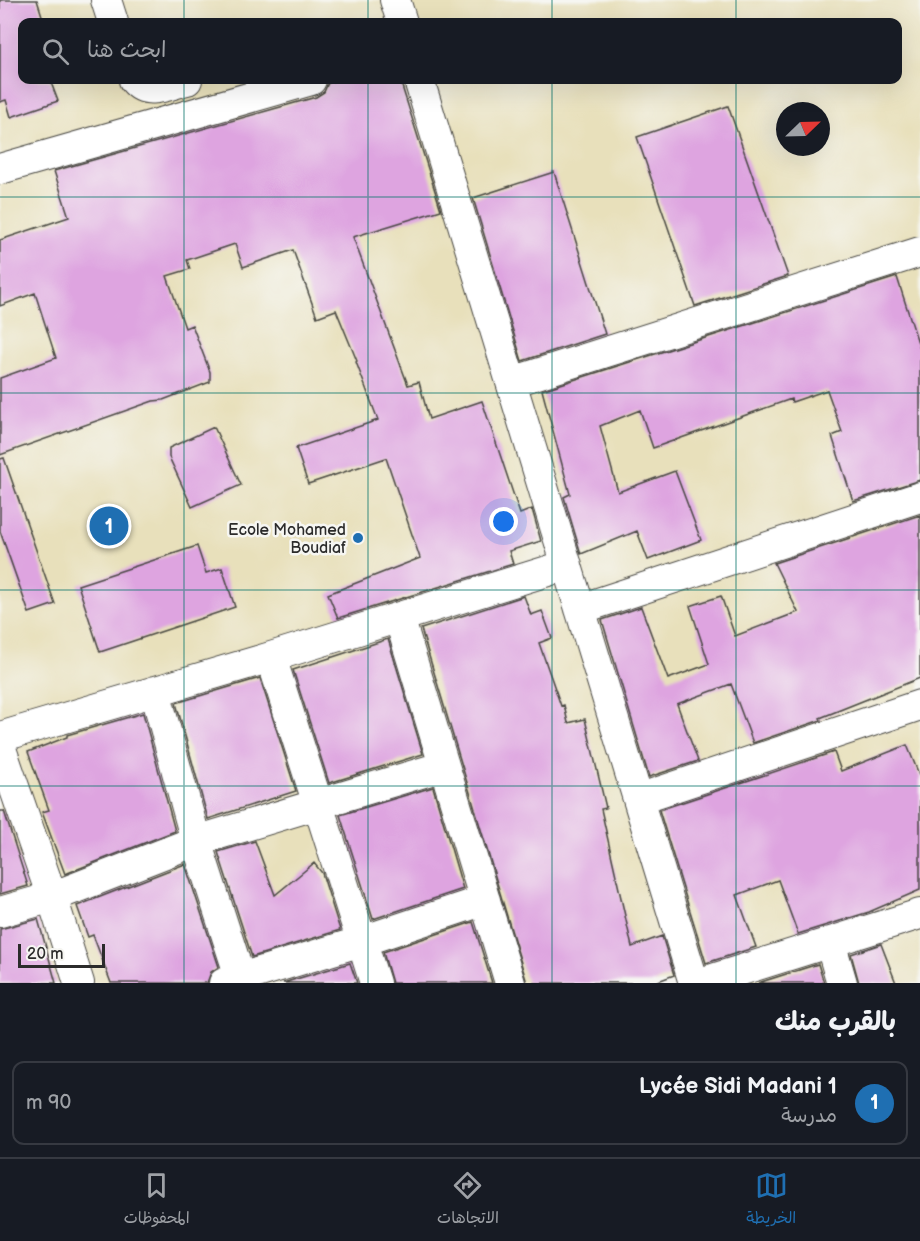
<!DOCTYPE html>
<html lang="ar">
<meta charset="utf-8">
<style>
body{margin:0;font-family:"Balsamiq Sans","Playpen Sans Arabic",sans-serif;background:#242831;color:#f1f3f6;direction:rtl}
.compass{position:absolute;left:776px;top:102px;width:54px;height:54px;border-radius:50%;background:#171b24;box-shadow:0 6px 24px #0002;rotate:67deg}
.scale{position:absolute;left:18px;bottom:15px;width:87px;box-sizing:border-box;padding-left:6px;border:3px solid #2b2b2b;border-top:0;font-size:16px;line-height:21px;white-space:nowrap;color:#2b2b2b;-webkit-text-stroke:4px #f6f6f2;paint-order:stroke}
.you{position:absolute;left:504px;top:522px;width:21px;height:21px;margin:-15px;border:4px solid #fff;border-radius:50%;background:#1a73e8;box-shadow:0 0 0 9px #1a73e833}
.badge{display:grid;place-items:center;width:39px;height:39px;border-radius:50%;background:#1f6fb2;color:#fff;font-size:20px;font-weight:700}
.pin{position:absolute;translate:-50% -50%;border:3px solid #fff;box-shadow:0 2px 6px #0006}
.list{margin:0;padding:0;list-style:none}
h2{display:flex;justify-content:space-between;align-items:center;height:78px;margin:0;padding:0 24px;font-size:26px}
h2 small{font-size:20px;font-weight:400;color:#9ea1a6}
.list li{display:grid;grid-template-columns:39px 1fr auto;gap:18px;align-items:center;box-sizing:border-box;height:84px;margin:0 12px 12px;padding:0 12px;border:2px solid #363941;border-radius:12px}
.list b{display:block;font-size:22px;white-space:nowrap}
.list p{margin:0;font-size:20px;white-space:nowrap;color:#9ea1a6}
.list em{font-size:20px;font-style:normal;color:#9ea1a6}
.icon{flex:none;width:33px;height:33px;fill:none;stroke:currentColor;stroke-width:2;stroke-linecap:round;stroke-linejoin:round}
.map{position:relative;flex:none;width:920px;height:983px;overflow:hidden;direction:ltr}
.search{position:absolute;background:#171b24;box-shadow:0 6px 24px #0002;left:18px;right:18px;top:18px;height:66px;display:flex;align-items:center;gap:15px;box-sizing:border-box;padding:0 21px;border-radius:12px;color:#9ea1a6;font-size:22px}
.sheet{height:174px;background:#171b24}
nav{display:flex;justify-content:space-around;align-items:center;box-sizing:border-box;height:84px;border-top:2px solid #363941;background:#171b24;font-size:16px;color:#9ea1a6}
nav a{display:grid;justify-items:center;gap:3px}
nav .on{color:#1f6fb2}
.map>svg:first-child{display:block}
</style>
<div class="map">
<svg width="920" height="983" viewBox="0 0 920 983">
<rect width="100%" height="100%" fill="#f6f6f2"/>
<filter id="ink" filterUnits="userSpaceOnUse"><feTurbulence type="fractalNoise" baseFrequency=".0167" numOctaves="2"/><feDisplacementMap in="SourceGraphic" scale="12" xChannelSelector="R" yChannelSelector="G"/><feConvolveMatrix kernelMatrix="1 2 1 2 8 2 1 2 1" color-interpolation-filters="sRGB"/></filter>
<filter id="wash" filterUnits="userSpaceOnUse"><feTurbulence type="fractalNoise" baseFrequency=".008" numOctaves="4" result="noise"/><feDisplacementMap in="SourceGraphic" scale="24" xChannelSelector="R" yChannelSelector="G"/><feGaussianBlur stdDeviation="1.35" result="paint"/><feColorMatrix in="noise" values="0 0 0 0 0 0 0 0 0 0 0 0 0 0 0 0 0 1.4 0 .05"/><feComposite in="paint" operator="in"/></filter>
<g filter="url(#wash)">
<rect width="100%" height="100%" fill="#e8e0bb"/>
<g id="blocks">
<path fill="#dea4e0" d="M0,0h37l7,22h-22v58h28l8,21 -47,16 -5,-17 -6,2z
M339,80h61l41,130 -88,27 55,148 11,-3 10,37 53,-18 38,113 12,-5 9,32 -32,10 4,13 -175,54 -10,-24 92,-36 -34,-100 -78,26 -12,-36 82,-28 -22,-58 1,-1 -21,-51 -19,7 -24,-67 -50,17 -8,-23 -48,16 3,9 -23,7 18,52 7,-3 18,47v10l-47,18 -10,1 -153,54v-77l56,-20 -21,-65 -35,13v-66l69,-23 -15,-46 262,-74 8,-5 4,-9z
M728,106l60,170 -93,30 -58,-169z
M554,172l51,162 -83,27 -49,-163z
M897,277l23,72v131l-67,21 -21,-65 10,-4 -15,-42 -35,12 -1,-3 -138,49 -13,-38 -40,16 18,66 57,-21 26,69 -53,20 -11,-29 -56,23 -17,-57 6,-3 -28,-104z
M214,427l27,58 -49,22 -23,-50v-9z
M4,458l51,146 -26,9 -29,-82v-72z
M920,515v163l-100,40 1,2 -68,23 -22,-59 -54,20 21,57 -49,16 -47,-157 39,-13 27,72 41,-15 -19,-58 31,-10 14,40 63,-24 -24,-49z
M197,546l9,27 16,-5 13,39 -135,45 -22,-67z
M524,596l7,19 11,-4 10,27 -13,5 22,63 3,-1 4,18 17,-4 21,89 -5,1 31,138 30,-11 12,39 -21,8h-126l-106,-354z
M388,639l35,115 -94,29 -36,-113z
M260,678l36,113 -88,28 -32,-116z
M143,713l32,118 -110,43 -23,-62 7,-2 -21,-58 39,-15v-2z
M907,745l13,32v113l-51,22 -71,22 -20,-54 -41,15 19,52 -50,16 -47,-153 175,-58 7,19z
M433,787l30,102 -90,30 -33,-104z
M0,811h4l24,75 -28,8z
M255,841l20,54 39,-32 8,10 18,57 -88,27 -34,-105z
M185,864l34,103 -8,5 -4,11h-96l-18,-48 -5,2 -11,-31z
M38,919l18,64h-56v-54z
M473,922l19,61h-100l-9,-31z
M881,944l15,39h-37l-8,-29z
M350,963l7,20h-74z
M818,964l6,19h-66z"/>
</g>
</g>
<g filter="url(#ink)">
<use href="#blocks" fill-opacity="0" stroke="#474641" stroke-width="1.5"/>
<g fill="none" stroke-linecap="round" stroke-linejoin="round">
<g stroke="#474641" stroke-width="32">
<path id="street" d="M106,0l7,22
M395,0l7,22
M134,80c13,17 36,4 53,0
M419,80l275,903
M0,169l311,-89
M512,382l408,-130
M580,609l340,-112
M399,617l111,366
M271,657l104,326
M155,691l41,150 46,142
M0,737l271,-80 296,-92
M0,746l52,151 27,86
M638,799l282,-94
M0,912l52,-15 144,-56 248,-75
M830,942l12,41
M224,983l138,-42 123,-41
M700,983l220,-69"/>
</g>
<use href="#street" stroke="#fff" stroke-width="30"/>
</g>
</g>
<path fill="none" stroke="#0f766e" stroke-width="1.5" stroke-opacity="0.55" d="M184,0v22M368,0v22M552,0v22M736,0v22M184,80v903M368,80v903M552,80v903M736,80v903M0,197h920M0,393h920M0,590h920M0,786h920"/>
<circle fill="#1f6fb2" stroke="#f6f6f2" stroke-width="2" cx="358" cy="538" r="6"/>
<g text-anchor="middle" stroke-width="5" stroke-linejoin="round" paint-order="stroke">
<g font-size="16" fill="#2b2b2b" stroke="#f6f6f2" text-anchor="end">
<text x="346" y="535">Ecole Mohamed<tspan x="346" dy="18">Boudiaf</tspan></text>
</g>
</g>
</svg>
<svg class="compass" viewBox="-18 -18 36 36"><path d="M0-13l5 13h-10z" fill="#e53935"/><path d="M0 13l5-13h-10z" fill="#9ea1a6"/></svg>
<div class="scale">20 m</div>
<div class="you"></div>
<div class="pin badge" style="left:109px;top:526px">1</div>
<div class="search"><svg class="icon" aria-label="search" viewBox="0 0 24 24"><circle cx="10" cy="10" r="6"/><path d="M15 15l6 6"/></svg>ابحث هنا</div>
</div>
<section class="sheet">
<h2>بالقرب منك<small></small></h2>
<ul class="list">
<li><span class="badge">1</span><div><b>Lycée Sidi Madani 1</b><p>مدرسة</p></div><em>90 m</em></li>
</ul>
</section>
<nav>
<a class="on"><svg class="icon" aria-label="map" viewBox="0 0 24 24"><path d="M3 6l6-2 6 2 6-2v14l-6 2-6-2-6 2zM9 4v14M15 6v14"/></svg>الخريطة</a>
<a><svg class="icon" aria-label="directions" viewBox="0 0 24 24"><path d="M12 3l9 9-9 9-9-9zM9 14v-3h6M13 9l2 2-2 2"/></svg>الاتجاهات</a>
<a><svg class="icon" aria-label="saved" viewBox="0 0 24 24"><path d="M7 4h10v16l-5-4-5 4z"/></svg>المحفوظات</a>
</nav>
